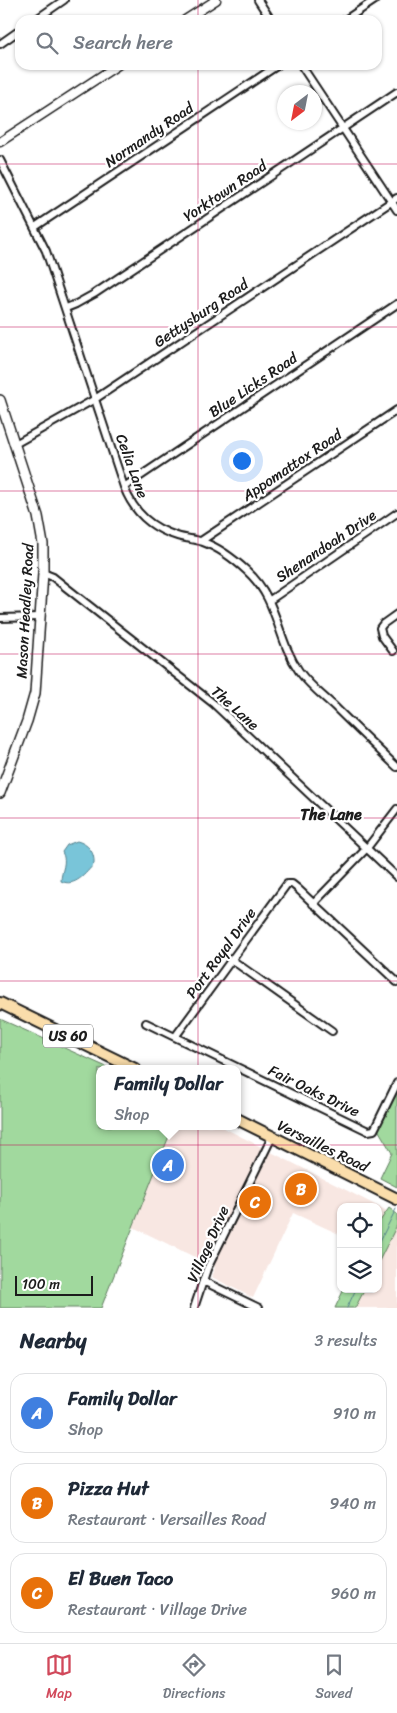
<!DOCTYPE html>
<meta charset="utf-8">
<style>
body{margin:0;font-family:Sriracha,sans-serif;background:#f6f6f7;color:#1f2937}
.controls{position:absolute;right:15px;bottom:15px;display:grid;overflow:hidden;border-radius:10px;box-shadow:0 1px 4px #0004}
.controls button{width:45px;height:45px;display:grid;place-items:center;padding:0;border:0;border-bottom:1px solid #e0e1e3;background:#fff;color:#1f2937;font:25px sans-serif}
.compass{position:absolute;left:277px;top:85px;width:45px;height:45px;border-radius:50%;background:#fff;box-shadow:0 1px 4px #0004;rotate:212deg}
.scale{position:absolute;left:15px;bottom:12px;width:78px;box-sizing:border-box;padding-left:5px;border:2px solid #1c1c1c;border-top:0;font-size:14px;line-height:18px;white-space:nowrap;color:#1c1c1c;-webkit-text-stroke:4px #fff;paint-order:stroke}
.you{position:absolute;left:241px;top:460px;width:18px;height:18px;margin:-12px;border:4px solid #fff;border-radius:50%;background:#1a73e8;box-shadow:0 0 0 8px #1a73e833}
.badge{display:grid;place-items:center;width:32px;height:32px;border-radius:50%;background:#d1495b;color:#fff;font-size:16px;font-weight:700}
.pin{position:absolute;translate:-50% -50%;border:2px solid #fff;box-shadow:0 1px 5px #0006}
.popup{position:absolute;left:96px;top:1065px;width:145px;height:65px;box-sizing:border-box;display:grid;place-content:center;border-radius:10px;background:#fff;filter:drop-shadow(0 1px 4px #0005);font-size:16px;white-space:nowrap;color:#747a83}
.popup b{font-size:19px;color:#1f2937}
.popup::after{content:'';position:absolute;left:50%;top:100%;margin-left:-10px;border:10px solid transparent;border-top-color:#fff}
.list{margin:0;padding:0;list-style:none}
h2{display:flex;justify-content:space-between;align-items:center;height:65px;margin:0;padding:0 20px;font-size:21px}
h2 small{font-size:16px;font-weight:400;color:#747a83}
.list li{display:grid;grid-template-columns:32px 1fr auto;gap:15px;align-items:center;box-sizing:border-box;height:80px;margin:0 10px 10px;padding:0 10px;border:1px solid #e0e1e3;border-radius:15px}
.list b{display:block;font-size:19px;white-space:nowrap}
.list p{margin:0;font-size:16px;white-space:nowrap;color:#747a83}
.list em{font-size:16px;font-style:normal;color:#747a83}
.icon{flex:none;width:28px;height:28px;fill:none;stroke:currentColor;stroke-width:2;stroke-linecap:round;stroke-linejoin:round}
.map{position:relative;flex:none;width:397px;height:1308px;overflow:hidden}
.search{position:absolute;background:#fff;box-shadow:0 1px 4px #0004;left:15px;right:15px;top:15px;height:55px;display:flex;align-items:center;gap:12px;box-sizing:border-box;padding:0 18px;border-radius:15px;color:#747a83;font-size:19px}
.sheet{height:335px;background:#fff}
nav{display:flex;justify-content:space-around;align-items:center;box-sizing:border-box;height:70px;border-top:1px solid #e0e1e3;background:#fff;font-size:14px;color:#747a83}
nav a{display:grid;justify-items:center;gap:2px}
nav .on{color:#d1495b}
.map>svg:first-child{display:block}
</style>
<div class="map">
<svg width="397" height="1308" viewBox="0 0 397 1308">
<rect width="100%" height="100%" fill="#fff"/>
<filter id="ink" filterUnits="userSpaceOnUse"><feTurbulence type="fractalNoise" baseFrequency=".02" numOctaves="2"/><feDisplacementMap in="SourceGraphic" scale="10" xChannelSelector="R" yChannelSelector="G"/><feConvolveMatrix kernelMatrix="1 2 1 2 8 2 1 2 1" color-interpolation-filters="sRGB"/></filter>
<g filter="url(#ink)">
<path fill="#f8e7e2" d="M173,1126h47l177,90v92h-62l9,-19h34v-82h-37v28l-48,-22 -40,85 -41,-21 3,-10 -82,-40z"/>
<path fill="#a1d99e" stroke="#5e7a5d" d="M0,1019l111,50h-12v57h74l-72,182h-101z
M397,1083v104l-17,-9 12,-25 -16,-27z
M389,1208l8,6v11l-19,38v-39z
M344,1289h21l-10,19h-20z"/>
<path fill="#79c5d9" stroke="#54818d" d="M77,841c11,3 18,11 17,23 -8,9 -19,24 -33,17 0,-10 7,-19 1,-29l5,-7z"/>
<g fill="none" stroke-linecap="round" stroke-linejoin="round">
<path stroke="#54818d" stroke-width="1" d="M378,1245l18,-36
M347,1308l9,-19"/>
<g stroke="#1c1c1c" stroke-width="10">
<path id="minor" d="M258,0l13,20
M35,20l29,-20
M345,20l30,-20
M0,44l20,-14
M301,65l96,145
M0,160l46,91 78,236c10,26 27,41 53,49 9,3 18,3 26,6 17,6 31,17 44,29 32,29 29,67 52,100 10,14 23,24 35,35 21,21 42,41 63,61
M35,227l243,-162
M66,308l10,-4 18,-10 303,-202
M15,444l80,-45 302,-201
M124,487l273,-183
M201,541l196,-131
M43,573l10,4 10,8 151,119 183,173
M270,600l127,-87
M0,618l40,-1
M393,651l-11,-15 -2,-8 3,-4 14,-10
M313,904l54,-56 30,-39
M232,960l100,71
M146,1023l222,108 6,-1 2,-4 21,-43
M175,1037l112,-153h5l5,4 100,94
M203,1281l56,27
M194,1308l13,-39 65,-132"/>
</g>
<g stroke="#1c1c1c" stroke-width="11">
<path id="tertiary" d="M185,20l31,-20
M0,142l118,-77"/>
</g>
<g stroke="#1c1c1c" stroke-width="12">
<path id="secondary" d="M0,400l38,116 5,28v29l-8,120 -8,28 -27,72"/>
</g>
<g stroke="#1c1c1c" stroke-width="14">
<path id="primary" d="M0,1003l135,66
M237,1119l160,80"/>
</g>
<use href="#minor" stroke="#fff" stroke-width="6"/>
<use href="#tertiary" stroke="#fff" stroke-width="8"/>
<use href="#secondary" stroke="#fff" stroke-width="9"/>
<use href="#primary" stroke="#faddab" stroke-width="10"/>
</g>
</g>
<path fill="none" stroke="#c2185b" stroke-width="1" stroke-opacity="0.55" d="M198,0v20M198,65v1243M0,164h397M0,327h397M0,491h397M0,654h397M0,818h397M0,981h397M0,1145h397"/>
<g text-anchor="middle" stroke-width="4.5" stroke-linejoin="round" paint-order="stroke">
<rect fill="#fff" stroke="#606060" stroke-width="1" x="43" y="1024.5" width="50" height="23" rx="4"/>
<g font-size="14" font-weight="bold" fill="#1c1c1c">
<text x="68" y="1041">US 60</text>
</g>
<g font-size="15" fill="#1c1c1c" stroke="#fff">
<text transform="translate(149 135) rotate(-34)" y="5">Normandy Road</text>
<text transform="translate(225 191) rotate(-34)" y="5">Yorktown Road</text>
<text transform="translate(201 313) rotate(-34)" y="5">Gettysburg Road</text>
<text transform="translate(253 385) rotate(-34)" y="5">Blue Licks Road</text>
<text transform="translate(292 465) rotate(-34)" y="5">Appomattox Road</text>
<text transform="translate(132 466) rotate(70)" y="5">Celia Lane</text>
<text transform="translate(326 546) rotate(-34)" y="5">Shenandoah Drive</text>
<text transform="translate(25 611) rotate(-87)" y="5">Mason Headley Road</text>
<text transform="translate(235 708) rotate(42)" y="5">The Lane</text>
<text transform="translate(221 953) rotate(-54)" y="5">Port Royal Drive</text>
<text transform="translate(314 1091) rotate(26)" y="5">Fair Oaks Drive</text>
<text transform="translate(323 1146) rotate(26)" y="5">Versailles Road</text>
<text transform="translate(208 1244) rotate(-66)" y="5">Village Drive</text>
</g>
<g font-size="16" font-weight="bold" fill="#1c1c1c" stroke="#fff">
<text x="331" y="820">The Lane</text>
</g>
</g>
</svg>
<div class="controls">
<button><svg class="icon" aria-label="locate" viewBox="0 0 24 24"><circle cx="12" cy="12" r="6"/><path d="M12 2v4M12 18v4M2 12h4M18 12h4"/></svg></button>
<button><svg class="icon" aria-label="layers" viewBox="0 0 24 24"><path d="M12 4l9 5-9 5-9-5zM3 14l9 5 9-5"/></svg></button>
</div>
<svg class="compass" viewBox="-18 -18 36 36"><path d="M0-13l5 13h-10z" fill="#e53935"/><path d="M0 13l5-13h-10z" fill="#747a83"/></svg>
<div class="scale">100 m</div>
<div class="you"></div>
<div class="pin badge" style="left:168px;top:1165px;background:#3f7fe0">A</div>
<div class="popup"><b>Family Dollar</b>Shop</div>
<div class="pin badge" style="left:301px;top:1189px;background:#e8710a">B</div>
<div class="pin badge" style="left:255px;top:1202px;background:#e8710a">C</div>
<div class="search"><svg class="icon" aria-label="search" viewBox="0 0 24 24"><circle cx="10" cy="10" r="6"/><path d="M15 15l6 6"/></svg>Search here</div>
</div>
<section class="sheet">
<h2>Nearby<small>3 results</small></h2>
<ul class="list">
<li><span class="badge" style="background:#3f7fe0">A</span><div><b>Family Dollar</b><p>Shop</p></div><em>910 m</em></li>
<li><span class="badge" style="background:#e8710a">B</span><div><b>Pizza Hut</b><p>Restaurant · Versailles Road</p></div><em>940 m</em></li>
<li><span class="badge" style="background:#e8710a">C</span><div><b>El Buen Taco</b><p>Restaurant · Village Drive</p></div><em>960 m</em></li>
</ul>
</section>
<nav>
<a class="on"><svg class="icon" aria-label="map" viewBox="0 0 24 24"><path d="M3 6l6-2 6 2 6-2v14l-6 2-6-2-6 2zM9 4v14M15 6v14"/></svg>Map</a>
<a><svg class="icon" aria-label="directions" viewBox="0 0 24 24"><path d="M12 3l9 9-9 9-9-9zM9 14v-3h6M13 9l2 2-2 2"/></svg>Directions</a>
<a><svg class="icon" aria-label="saved" viewBox="0 0 24 24"><path d="M7 4h10v16l-5-4-5 4z"/></svg>Saved</a>
</nav>
